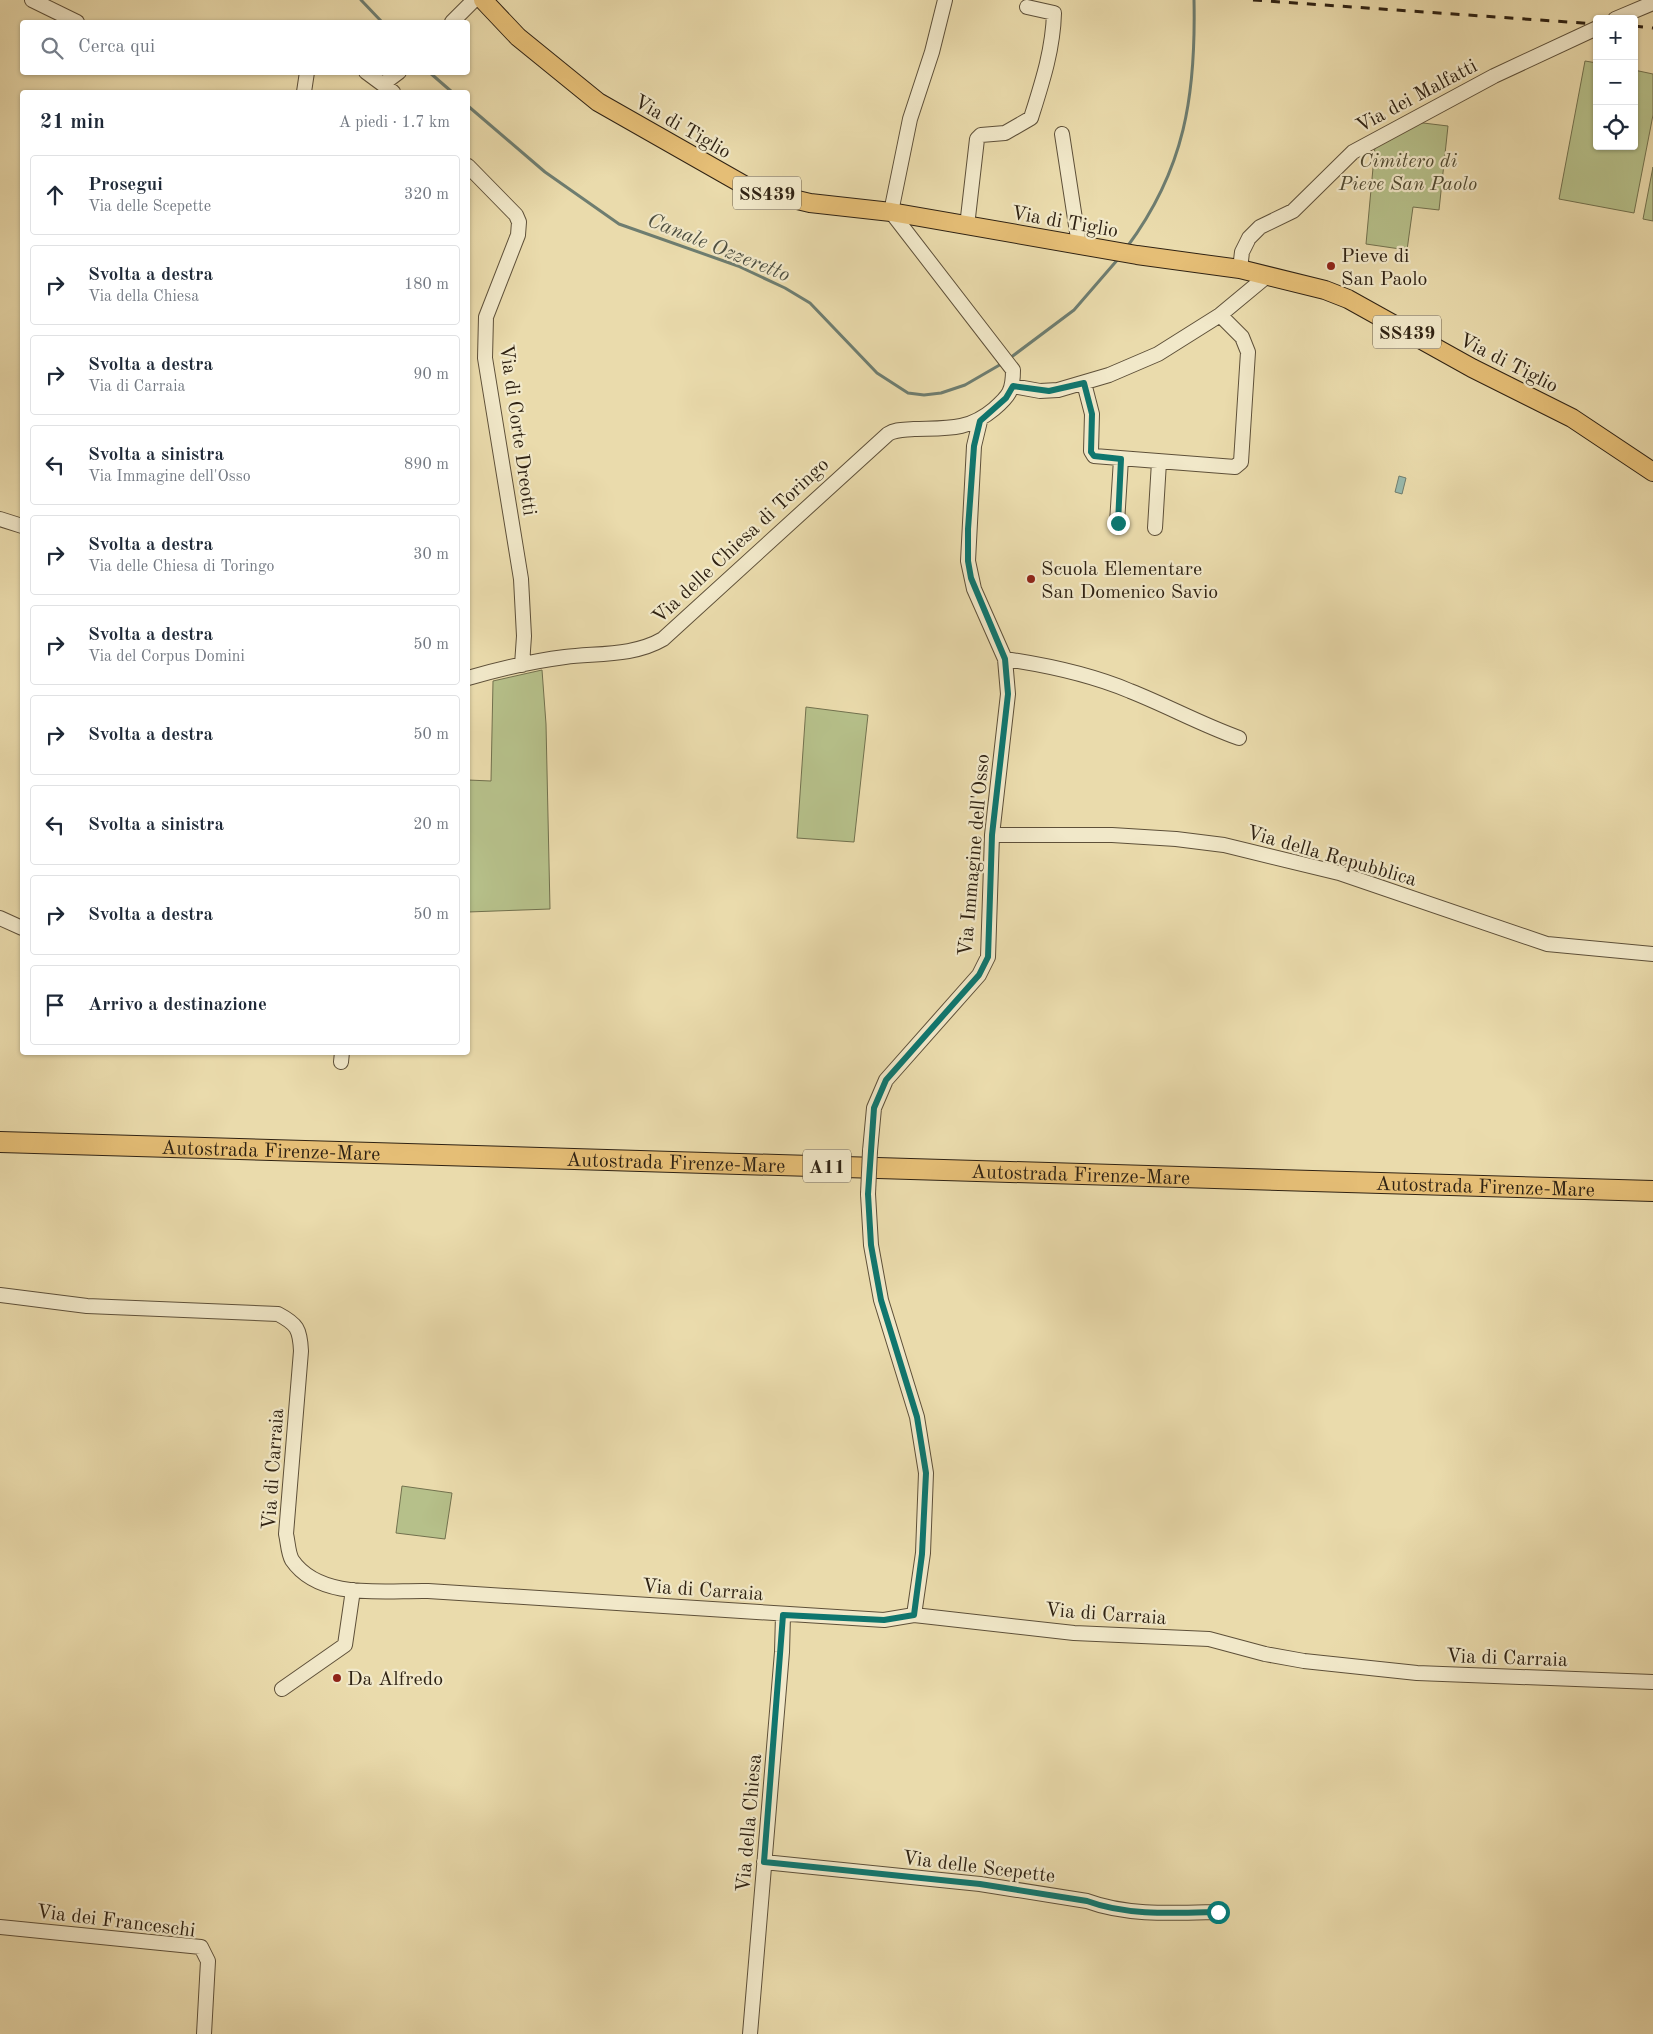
<!DOCTYPE html>
<html lang="it">
<meta charset="utf-8">
<style>
body{margin:0;font-family:"Old Standard TT",serif;background:#f6f6f7;color:#1f2937}
.controls{position:absolute;right:15px;top:15px;display:grid;overflow:hidden;border-radius:5px;box-shadow:0 1px 4px #0004}
.controls button{width:45px;height:45px;display:grid;place-items:center;padding:0;border:0;border-bottom:1px solid #e0e1e3;background:#fff;color:#1f2937;font:25px sans-serif}
.stop{position:absolute;width:15px;height:15px;margin:-11px;border:4px solid #0f766e;border-radius:50%;background:#fff}
.stop.end{background:#0f766e;border-color:#fff;box-shadow:0 1px 5px #0008}
.list{margin:0;padding:0;list-style:none}
h2{display:flex;justify-content:space-between;align-items:center;height:65px;margin:0;padding:0 20px;font-size:21px}
h2 small{font-size:16px;font-weight:400;color:#747a83}
.list li{display:grid;grid-template-columns:32px 1fr auto;gap:15px;align-items:center;box-sizing:border-box;height:80px;margin:0 10px 10px;padding:0 10px;border:1px solid #e0e1e3;border-radius:5px}
.list b{display:block;font-size:19px;white-space:nowrap}
.list p{margin:0;font-size:16px;white-space:nowrap;color:#747a83}
.list em{font-size:16px;font-style:normal;color:#747a83}
.icon{flex:none;width:28px;height:28px;fill:none;stroke:currentColor;stroke-width:2;stroke-linecap:round;stroke-linejoin:round}
.map{position:relative;flex:none;width:1653px;height:2034px;overflow:hidden}
.search{position:absolute;background:#fff;box-shadow:0 1px 4px #0004;left:20px;top:20px;width:450px;height:55px;display:flex;align-items:center;gap:12px;box-sizing:border-box;padding:0 18px;border-radius:5px;color:#747a83;font-size:19px}
.panel{position:absolute;background:#fff;box-shadow:0 1px 4px #0004;left:20px;top:90px;width:450px;height:965px;border-radius:5px}
.map>svg:first-child{display:block}
</style>
<div class="map">
<svg width="1653" height="2034" viewBox="0 0 1653 2034">
<rect width="100%" height="100%" fill="#eadbac"/>
<filter id="stains"><feTurbulence type="fractalNoise" baseFrequency=".004" numOctaves="4"/><feColorMatrix values="0 0 0 0 .2 0 0 0 0 .09 0 0 0 0 .02 0 0 0 .5 -.17"/></filter>
<radialGradient id="worn" r=".72"><stop offset=".6" stop-color="#630" stop-opacity="0"/><stop offset="1" stop-color="#630" stop-opacity=".3"/></radialGradient>
<path fill="#b6c08a" stroke="#72714e" d="M1585,61l12,2v83h37v-76l19,4v41l-19,98 -75,-14z
M1415,122l33,4 -9,84 -26,-3 -6,43 -41,-6 9,-98z
M1653,167v54l-10,-2z
M542,670l4,54 4,185 -82,3v-132l23,1 2,-100z
M806,707l62,8 -14,127 -57,-4z
M402,1486l50,7 -7,46 -49,-6z"/>
<path fill="#98baae" stroke="#6e7d70" d="M1399,476l7,2 -4,16 -7,-2z"/>
<g fill="none" stroke-linecap="round" stroke-linejoin="round">
<path stroke="#6e7d70" stroke-width="3" d="M361,0l21,22
M429,72l23,20
M468,106l77,66 74,52 119,42 47,22 25,15 67,70 31,20 16,2 17,-2 24,-8 38,-22
M1127,247c58,-78 69,-152 67,-247
M1010,358l64,-48 45,-52"/>
<g stroke="#5e5039" stroke-width="16">
<path id="minor" d="M32,0l45,22
M1615,19l38,-16
M452,22l22,-22
M366,72l27,20
M383,84l16,-12
M304,92l3,-20
M1062,134l17,111
M468,166l48,49 3,7 -1,13 -32,82 -1,41 36,221 3,57 -2,29
M967,226l10,-87 4,-4 24,-2 26,-15c11,-35 22,-68 23,-105l-27,-6
M1240,269l2,-17 7,-14 11,-11 33,-16 60,-59 141,-76 103,-48
M1084,383l8,31 -1,37 3,5 141,11 6,-5 7,-110 -6,-15 -22,-22
M1013,386l27,5 18,-1 51,-15 49,-21 62,-39 47,-39
M0,519l22,7
M1117,523l4,-64
M1155,528l4,-66
M1005,659c41,6 87,16 125,32 38,15 70,33 109,47
M468,678c31,-9 65,-17 97,-21 33,-4 69,-1 98,-18l225,-205c8,-5 16,-4 26,-5 32,-1 54,2 80,-20 15,-13 19,-18 19,-39l-122,-158 19,-93 22,-67 13,-52
M992,835h120l64,4 48,6 115,28 208,71 106,10
M0,918l22,10
M341,1062l1,-10
M870,1151l4,-43 12,-28 93,-105 9,-18 4,-122 16,-141 -3,-35 -31,-70 -6,-28 6,-115 6,-25
M868,1194l3,51 10,55 36,117 9,56 -3,80 -9,62
M0,1295l87,11 191,8c19,10 22,15 23,37l-15,183c2,8 2,19 6,26 28,41 94,30 136,31l456,29 30,-5 160,18 135,6 56,15 39,7 113,12 236,9
M282,1689l63,-44 8,-55
M764,1862l216,22 107,17c40,15 88,12 131,11
M0,1927l201,20 7,14 -4,73
M750,2034l32,-382 1,-37"/>
</g>
<g stroke="#2f2213" stroke-width="20">
<path id="major" d="M483,0l35,37 80,65 153,87 59,14 81,9 246,43 103,14 85,21 23,9 124,69 100,50 81,54"/>
</g>
<g stroke="#2f2213" stroke-width="22">
<g id="highway">
<path id="s1" d="M0,1142l1653,49"/>
</g>
</g>
<use href="#minor" stroke="#f1e8c9" stroke-width="14"/>
<use href="#major" stroke="#e5be76" stroke-width="18"/>
<use href="#highway" stroke="#e5be76" stroke-width="20"/>
<path stroke="#2f2213" stroke-width="3" stroke-dasharray="9 9" stroke-linecap="butt" d="M1253,0l344,24
M1634,26l19,2"/>
<g stroke="#5e5039" stroke-width="16" stroke-linecap="butt">
<path id="minor-bridge" d="M868,1194l2,-43"/>
</g>
<use href="#minor-bridge" stroke="#f1e8c9" stroke-width="14"/>
</g>
<g fill="none" stroke-linecap="round" stroke-linejoin="round">
<path stroke="#0f766e" stroke-width="6" d="M1118,523l3,-64 -27,-3 -3,-4 1,-38 -8,-31 -35,8 -36,-5 -7,12 -26,23 -6,25 -6,83v32l3,17 34,81 3,35 -16,141 -4,122 -9,18 -93,105 -12,28 -6,86 3,51 10,55 36,117 9,56 -4,81 -8,61 -30,5 -101,-5 -19,247 216,22 107,17c40,15 88,12 131,11"/>
</g>
<g fill="#8f2418" stroke="#f1e8c9" stroke-width="2">
<circle cx="1331" cy="266" r="5"/>
<circle cx="1031" cy="579" r="5"/>
<circle cx="337" cy="1678" r="5"/>
</g>
<g text-anchor="middle" stroke-width="4.5" stroke-linejoin="round" paint-order="stroke">
<g fill="#f1e8c9" stroke="#695d4a" stroke-width="1">
<rect x="733" y="176.5" width="68" height="33" rx="4"/>
<rect x="1373" y="315.5" width="68" height="33" rx="4"/>
<rect x="803" y="1149.5" width="48" height="33" rx="4"/>
</g>
<g font-size="19" font-weight="bold" fill="#2f2213">
<text x="767" y="200">SS439</text>
<text x="1407" y="339">SS439</text>
<text x="827" y="1173">A11</text>
</g>
<g font-size="20" fill="#2f2213" stroke="#f1e8c9">
<text transform="translate(1416 95) rotate(-28)" y="7">Via dei Malfatti</text>
<text transform="translate(683 126) rotate(30)" y="7">Via di Tiglio</text>
<text transform="translate(1065 221) rotate(10)" y="7">Via di Tiglio</text>
<text transform="translate(1509 362) rotate(27)" y="7">Via di Tiglio</text>
<text transform="translate(519 430) rotate(82)" y="7">Via di Corte Dreotti</text>
<text transform="translate(740 540) rotate(-43)" y="7">Via delle Chiesa di Toringo</text>
<text transform="translate(973 855) rotate(-85)" y="7">Via Immagine dell'Osso</text>
<text transform="translate(1332 855) rotate(16)" y="7">Via della Repubblica</text>
<text dy="7" stroke="none"><textPath href="#s1" startOffset="271">Autostrada Firenze-Mare</textPath></text>
<text dy="7" stroke="none"><textPath href="#s1" startOffset="676">Autostrada Firenze-Mare</textPath></text>
<text dy="7" stroke="none"><textPath href="#s1" startOffset="1081">Autostrada Firenze-Mare</textPath></text>
<text dy="7" stroke="none"><textPath href="#s1" startOffset="1486">Autostrada Firenze-Mare</textPath></text>
<text transform="translate(272 1469) rotate(-86)" y="7">Via di Carraia</text>
<text transform="translate(703 1589) rotate(4)" y="7">Via di Carraia</text>
<text transform="translate(1106 1613) rotate(4)" y="7">Via di Carraia</text>
<text transform="translate(1507 1657) rotate(2)" y="7">Via di Carraia</text>
<text transform="translate(748 1823) rotate(-85)" y="7">Via della Chiesa</text>
<text transform="translate(979 1866) rotate(7)" y="7">Via delle Scepette</text>
<text transform="translate(116 1920) rotate(7)" y="7">Via dei Franceschi</text>
</g>
<g font-size="20" font-style="italic" fill="#514a31" stroke="#f1e8c9">
<text x="1408" y="167">Cimitero di<tspan x="1408" dy="23">Pieve San Paolo</tspan></text>
</g>
<g font-size="20" fill="#2f2213" stroke="#f1e8c9" text-anchor="start">
<text x="1341" y="262">Pieve di<tspan x="1341" dy="23">San Paolo</tspan></text>
<text x="1041" y="575">Scuola Elementare<tspan x="1041" dy="23">San Domenico Savio</tspan></text>
<text x="347" y="1685">Da Alfredo</text>
</g>
<g font-size="21" font-style="italic" fill="#4e5042" stroke="#f1e8c9">
<text transform="translate(719 247) rotate(22)" y="7">Canale Ozzeretto</text>
</g>
</g>
<rect width="100%" height="100%" filter="url(#stains)"/>
<rect width="100%" height="100%" fill="url(#worn)"/>
</svg>
<div class="controls">
<button>+</button>
<button>−</button>
<button><svg class="icon" aria-label="locate" viewBox="0 0 24 24"><circle cx="12" cy="12" r="6"/><path d="M12 2v4M12 18v4M2 12h4M18 12h4"/></svg></button>
</div>
<div class="stop" style="left:1218px;top:1912px"></div>
<div class="stop end" style="left:1118px;top:523px"></div>
<div class="search"><svg class="icon" aria-label="search" viewBox="0 0 24 24"><circle cx="10" cy="10" r="6"/><path d="M15 15l6 6"/></svg>Cerca qui</div>
<section class="panel">
<h2>21 min<small>A piedi · 1.7 km</small></h2>
<ul class="list">
<li><svg class="icon" aria-label="ahead" viewBox="0 0 24 24"><path d="M12 20V5M6 11l6-6 6 6"/></svg><div><b>Prosegui</b><p>Via delle Scepette</p></div><em>320 m</em></li>
<li><svg class="icon" aria-label="right" viewBox="0 0 24 24"><path d="M7 20v-9h11M14 6l5 5-5 5"/></svg><div><b>Svolta a destra</b><p>Via della Chiesa</p></div><em>180 m</em></li>
<li><svg class="icon" aria-label="right" viewBox="0 0 24 24"><path d="M7 20v-9h11M14 6l5 5-5 5"/></svg><div><b>Svolta a destra</b><p>Via di Carraia</p></div><em>90 m</em></li>
<li><svg class="icon" aria-label="left" viewBox="0 0 24 24"><path d="M17 20v-9H6M10 6l-5 5 5 5"/></svg><div><b>Svolta a sinistra</b><p>Via Immagine dell'Osso</p></div><em>890 m</em></li>
<li><svg class="icon" aria-label="right" viewBox="0 0 24 24"><path d="M7 20v-9h11M14 6l5 5-5 5"/></svg><div><b>Svolta a destra</b><p>Via delle Chiesa di Toringo</p></div><em>30 m</em></li>
<li><svg class="icon" aria-label="right" viewBox="0 0 24 24"><path d="M7 20v-9h11M14 6l5 5-5 5"/></svg><div><b>Svolta a destra</b><p>Via del Corpus Domini</p></div><em>50 m</em></li>
<li><svg class="icon" aria-label="right" viewBox="0 0 24 24"><path d="M7 20v-9h11M14 6l5 5-5 5"/></svg><div><b>Svolta a destra</b></div><em>50 m</em></li>
<li><svg class="icon" aria-label="left" viewBox="0 0 24 24"><path d="M17 20v-9H6M10 6l-5 5 5 5"/></svg><div><b>Svolta a sinistra</b></div><em>20 m</em></li>
<li><svg class="icon" aria-label="right" viewBox="0 0 24 24"><path d="M7 20v-9h11M14 6l5 5-5 5"/></svg><div><b>Svolta a destra</b></div><em>50 m</em></li>
<li><svg class="icon" aria-label="arrive" viewBox="0 0 24 24"><path d="M6 21V4h12l-3 4 3 4H6"/></svg><div><b>Arrivo a destinazione</b></div></li>
</ul>
</section>
</div>
